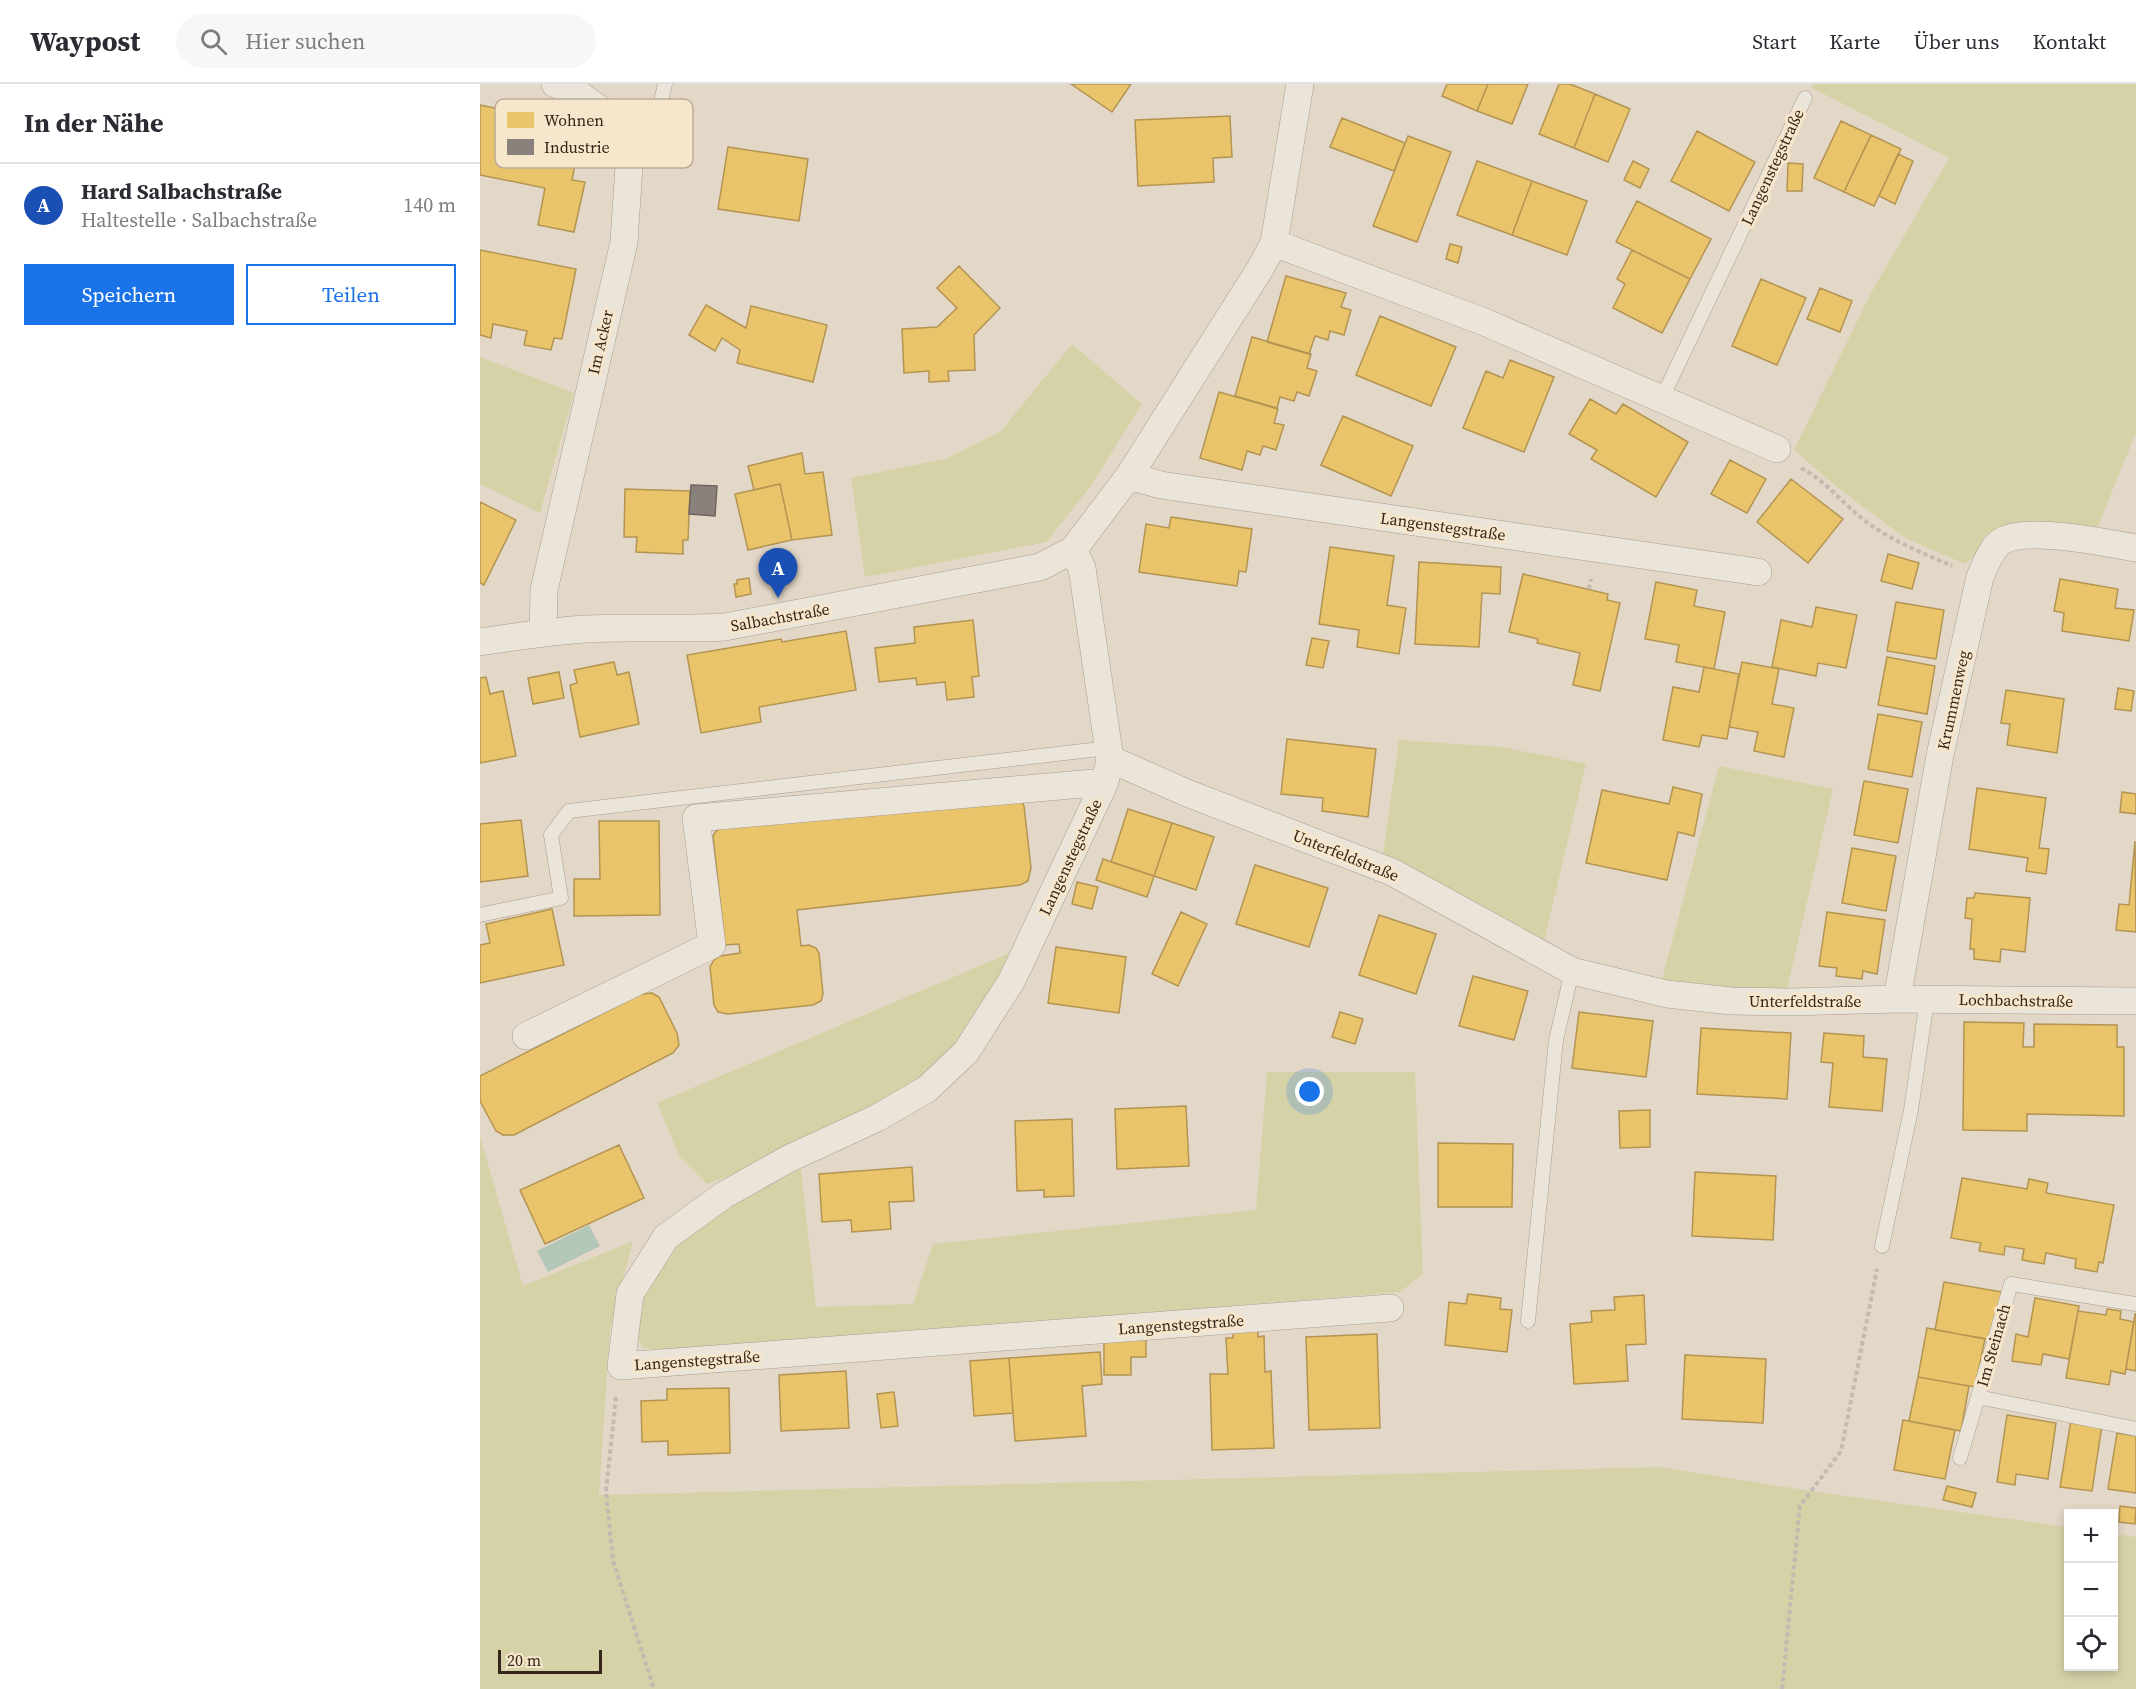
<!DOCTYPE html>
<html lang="de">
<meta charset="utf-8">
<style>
body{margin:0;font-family:"Source Serif 4",serif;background:#f7f7f7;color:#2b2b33}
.controls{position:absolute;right:18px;bottom:18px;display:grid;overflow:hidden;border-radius:0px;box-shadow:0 3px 9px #0003}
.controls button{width:54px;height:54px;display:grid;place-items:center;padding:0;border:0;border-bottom:2px solid #e1e1e2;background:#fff;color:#2b2b33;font:30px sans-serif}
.scale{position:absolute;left:18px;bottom:15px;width:104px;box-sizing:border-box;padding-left:6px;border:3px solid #35251a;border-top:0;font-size:16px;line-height:21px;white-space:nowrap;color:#35251a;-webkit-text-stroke:4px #f6e6cb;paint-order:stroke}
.you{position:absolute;left:830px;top:1008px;width:21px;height:21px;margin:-15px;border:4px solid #fff;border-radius:50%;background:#1a73e8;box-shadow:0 0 0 9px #1a73e833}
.badge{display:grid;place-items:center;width:39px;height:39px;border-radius:50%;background:#1a73e8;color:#fff;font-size:20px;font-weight:700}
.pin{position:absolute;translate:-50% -50px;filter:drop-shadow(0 2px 3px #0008)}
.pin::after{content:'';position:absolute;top:32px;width:21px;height:18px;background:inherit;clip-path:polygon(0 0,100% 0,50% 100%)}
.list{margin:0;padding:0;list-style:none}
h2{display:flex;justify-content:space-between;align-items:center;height:78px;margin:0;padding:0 24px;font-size:26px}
h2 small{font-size:20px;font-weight:400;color:#7c7c81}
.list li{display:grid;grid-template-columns:39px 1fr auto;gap:18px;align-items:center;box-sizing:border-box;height:84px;padding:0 24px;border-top:2px solid #e1e1e2}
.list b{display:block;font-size:22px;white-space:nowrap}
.list p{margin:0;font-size:20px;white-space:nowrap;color:#7c7c81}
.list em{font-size:20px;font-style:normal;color:#7c7c81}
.actions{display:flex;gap:12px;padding:18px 24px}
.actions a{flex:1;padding:14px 0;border:2px solid #1a73e8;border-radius:0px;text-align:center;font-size:21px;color:#1a73e8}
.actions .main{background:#1a73e8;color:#fff}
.icon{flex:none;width:33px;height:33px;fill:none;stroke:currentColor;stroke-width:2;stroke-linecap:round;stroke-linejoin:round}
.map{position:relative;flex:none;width:1656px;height:1605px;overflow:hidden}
header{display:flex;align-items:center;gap:36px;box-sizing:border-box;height:84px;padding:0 30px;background:#fff;border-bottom:2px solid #e1e1e2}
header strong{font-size:28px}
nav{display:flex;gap:33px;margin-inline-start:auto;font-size:21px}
.search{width:420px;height:54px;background:#f7f7f7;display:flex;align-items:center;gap:15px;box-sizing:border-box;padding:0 21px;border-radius:33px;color:#7c7c81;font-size:22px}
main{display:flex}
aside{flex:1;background:#fff}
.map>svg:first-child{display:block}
</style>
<header>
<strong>Waypost</strong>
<div class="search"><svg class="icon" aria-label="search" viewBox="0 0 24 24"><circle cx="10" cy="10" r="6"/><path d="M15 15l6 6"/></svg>Hier suchen</div>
<nav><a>Start</a><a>Karte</a><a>Über uns</a><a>Kontakt</a></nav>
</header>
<main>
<aside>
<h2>In der Nähe<small></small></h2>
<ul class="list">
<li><span class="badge" style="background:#1a4fb4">A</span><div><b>Hard Salbachstraße</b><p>Haltestelle · Salbachstraße</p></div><em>140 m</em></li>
</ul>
<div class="actions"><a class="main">Speichern</a><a>Teilen</a></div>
</aside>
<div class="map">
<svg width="1656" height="1605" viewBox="0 0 1656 1605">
<rect width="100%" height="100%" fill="#e3d8c7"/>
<path fill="#d6d2a8" d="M1333,0h323v349l-40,98 -76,-7 -35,11 -7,17 -13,12 -60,-26 -67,-50 -44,-38 77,-157 78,-135 -137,-70z
M592,260l70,60 -50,80 -45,58 -182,35 -14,-99 94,-19 56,-28z
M0,273l94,36 -34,120 -60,-29z
M919,656l102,7 85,17 -42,177 -161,-87z
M1239,682l114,23 -46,200 -59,-1 -66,-9z
M530,869l-17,40 -50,71 -82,49 -111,55 -43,16 -27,-27 -23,-54z
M787,988h148l8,202 -23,18 -711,59 -47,-3 -6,-18 8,-39 30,-42 44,-37 83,-43 15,138 97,-3 20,-60 323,-34z
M0,1052l43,150 110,-45 -23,88 -11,166 1060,-28 158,25 251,35v139h46v-132l22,3v152h-1656z"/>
<path fill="#b3c7b9" d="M109,1141l11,21 -52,26 -11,-21z"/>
<path fill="#e9c46a" stroke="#b39452" stroke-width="1.5" d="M591,0h60l-19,28z
M967,0h41l-11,27 -35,-15z
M1008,0h40l-16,40 -35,-13z
M1079,0h11l25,10 -21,54 -35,-14z
M1115,10l35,15 -22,53 -34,-14z
M0,21l73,15 -2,13 29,6 -8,41 13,2 -11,50 -36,-7 7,-37 -65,-13z
M750,32l2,41 -19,1 1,24 -76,4 -3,-66z
M862,34l63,25 -11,28 -64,-24z
M1361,37l30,14 -27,57 -30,-14z
M1217,47l58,31 -26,49 -58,-30z
M1391,51l30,14 -27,57 -30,-14z
M928,52l43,16 -34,90 -44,-16z
M248,63l80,12 -9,62 -81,-12z
M1418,70l15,7 -18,43 -16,-8z
M997,77l55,20 -20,54 -55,-20z
M1153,77l16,8 -9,19 -16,-8z
M1308,79l15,1 -1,27h-15z
M1052,97l55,20 -20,54 -55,-20z
M1157,117l74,38 -21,40 -74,-37z
M970,160l12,3 -4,16 -12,-4z
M0,166l96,19 -14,70 -8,-1 -3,12 -27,-5 3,-14 -34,-7 -2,14 -11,-3z
M1152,166l58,29 -28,54 -49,-25 12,-24 -8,-5z
M479,182l41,42 -26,27 1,35 -27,1 1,10 -20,1v-11l-25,2 -2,-44 35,-2 20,-19 -20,-20z
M806,192l60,17 -5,14 10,3 -7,25 -14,-4 -2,9 -13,-4 -6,18 -42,-12z
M1281,195l45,19 -29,67 -45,-19z
M1340,204l32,13 -12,31 -33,-13z
M226,221l40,23 5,-22 76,19 -14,57 -76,-19 3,-13 -18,-12 -7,13 -26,-16z
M900,232l76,31 -25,59 -75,-31z
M772,253l59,17 -4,14 10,3 -8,25 -12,-4 -3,9 -14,-4 -3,11 -42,-12z
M1030,276l44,17 -30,75 -61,-24 23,-57 17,7z
M739,308l59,17 -4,14 10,2 -8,25 -13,-4 -3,9 -13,-4 -5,19 -42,-12z
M1110,315l26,15 7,-10 65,38 -32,55 -65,-38 6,-9 -28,-16z
M863,332l70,30 -22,50 -70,-31z
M322,369l3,21 18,-2 9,63 -40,5 -12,-56 -26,6 -6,-24z
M1250,376l36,19 -19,34 -36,-19z
M1311,395l52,40 -35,44 -51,-41z
M300,400l12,56 -44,10 -13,-56z
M145,405l65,2 -2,49h-5v14l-47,-2 1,-15h-13z
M0,418l36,18 -32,65 -4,-2z
M691,433l81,12 -6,43 -7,-1 -2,15 -98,-14 7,-48 23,4z
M850,463l64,9 -7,49 19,3 -7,46 -42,-7 2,-17 -40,-6z
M1408,470l31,9 -7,26 -31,-8z
M939,478l82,5 -1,27 -18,-1 -3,54 -64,-3z
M1043,490l85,20 -1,6 13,3 -20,88 -27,-6 7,-32 -43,-10 1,-4 -29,-7z
M269,494l2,16 -15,3 -2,-13h3v-4z
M1580,495l58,10 -3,19 19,2 -5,31 -67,-10 2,-18 -10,-2z
M1176,498l41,8 -3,16 31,6 -11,57 -38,-7 3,-17 -34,-6z
M1416,518l48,8 -8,49 -49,-8z
M1336,523l41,8 -11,53 -28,-5 -2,13 -44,-9 9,-47 31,7z
M493,536l6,56 -7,1 2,20 -27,3 -2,-18 -28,3 -1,-7 -37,4 -4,-34 40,-5 -1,-16z
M366,547l10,59 -97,17 2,15 -60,11 -14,-78 94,-16 1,3z
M832,554l17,3 -6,27 -17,-3z
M1407,573l48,9 -8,48 -49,-9z
M134,578l3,13 12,-3 10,52 -59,13 -10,-52 7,-2 -3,-13z
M1262,578l37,7 -7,35 22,4 -10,49 -30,-6 4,-19 -29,-5z
M1224,583l35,7 -12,65 -25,-4 -3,12 -36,-7 10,-53 26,5z
M79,588l5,26 -31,6 -5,-26z
M6,593l4,17 13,-3 13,65 -36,7v-85z
M1638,604l16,3 -3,20 -16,-2z
M1526,606l58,9 -7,54 -50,-8 3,-21 -9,-1z
M1398,630l44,8 -10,55 -44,-8z
M807,655l89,10 -8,68 -46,-6 1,-13 -42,-4z
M1384,697l44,8 -10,54 -44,-8z
M1193,703l29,7 -8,42 -16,-4 -11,48 -81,-17 16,-73 67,14z
M1497,704l69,10 -7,50 10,1 -3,25 -20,-3 2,-13 -59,-9z
M1642,708l14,2v20l-16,-2z
M540,713l4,9 7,62 -3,13 -8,4 -223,25 4,36 8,-1 7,3 3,5 4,41 -2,7 -8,4 -85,9 -10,-2 -4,-7 -4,-38 4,-7 6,-4 20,-3 -1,-9 -14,1 -12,-109 3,-5 8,-5z
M648,725l44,14 -18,53 -43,-14z
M41,736l7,56 -48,6v-58z
M119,737h60l1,94 -86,1v-37h26z
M692,739l42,14 -18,53 -42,-14z
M1655,757l1,91 -20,-2 3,-26 10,1z
M1372,764l44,8 -10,55 -44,-8z
M623,775l51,17 -7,21 -51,-17z
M775,781l73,23 -19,59 -73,-23z
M597,798l21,5 -6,22 -20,-5z
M1495,809l55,5 -5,54 -24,-3 -1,13 -26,-3v-10h-4l2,-30 -7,-1 2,-20h7z
M72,825l12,56 -84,18v-38l10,-2 -4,-19z
M701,828l26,12 -29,62 -26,-12z
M1347,828l58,8 -8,54 -14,-3 -1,8 -26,-3 1,-8 -18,-2z
M899,831l57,19 -20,60 -57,-19z
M576,863l70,10 -7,56 -71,-10z
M993,892l55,15 -14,49 -55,-14z
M172,909l7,4 18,36 2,12 -6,8 -159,82h-11l-7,-4 -16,-30v-25l161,-82z
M860,928l23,7 -8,25 -23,-7z
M1099,928l74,9 -7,56 -74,-9z
M1484,938l60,1 -1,24h11v-23l83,1v22h7v69l-97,-2v17l-64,-1z
M1221,944l90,5 -4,66 -90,-5z
M1344,949l40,3 -1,21 24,2 -5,52 -53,-4 4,-44 -12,-1z
M706,1022l3,60 -72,3 -2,-60z
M1170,1026v37l-30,1 -1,-37z
M592,1035l2,77 -30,1v-7l-27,1 -2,-70z
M958,1059l75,1 -1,63h-74z
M139,1061l25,53 -99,46 -25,-54z
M432,1083l2,34 -25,1 2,27 -39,3 -1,-12 -29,2 -3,-48z
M1215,1088l81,4 -3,64 -81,-4z
M1482,1094l65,11 2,-10 19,4 -2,10 68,12 -11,58 -4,-1 -2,10 -22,-4 1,-9 -30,-6 -2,11 -22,-4 2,-11 -19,-3 -1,9 -25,-4 2,-8 -30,-5z
M1464,1198l58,10 -9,48 -58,-10z
M988,1210l33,4 -1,11 12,1 -5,42 -62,-7 4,-43 17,2z
M1164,1211l2,49 -20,1 2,36 -54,3 -4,-60 22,-2 -1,-11 24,-1 -1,-13z
M1555,1214l44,8 -10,53 -26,-5 -2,11 -29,-4 4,-27 12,3z
M1627,1225l14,2 -1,8 14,3 -9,52 -14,-3 -2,14 -43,-7 12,-67 28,4z
M1655,1230h1v57l-10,-2z
M778,1243v10l6,-1 1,36 6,-1 3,77 -62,2 -2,-76h18l-2,-36h7v-10z
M1447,1244l58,11 -10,48 -57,-10z
M897,1250l3,94 -71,2 -3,-93z
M624,1254h42v19h-15v18h-27z
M620,1268l2,32 -20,2 4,50 -71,5 -6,-83z
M1205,1271l81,4 -3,64 -81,-4z
M529,1274l4,55 -39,3 -4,-55z
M366,1287l3,57 -68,3 -2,-56z
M1438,1293l51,9 -8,45 -52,-10z
M249,1304l1,65 -62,2v-14l-26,1 -1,-41 26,-1v-11z
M414,1308l4,34 -17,2 -4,-34z
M1527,1331l49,8 -8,56 -32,-5 -1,11 -18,-3z
M1423,1336l52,10 -10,49 -51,-9z
M1591,1336l31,5 -10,66 -32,-4z
M1637,1349l19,3v57l-28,-4z
M1467,1402l29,7 -4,14 -29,-7z
M1640,1422l16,2 -1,16 -16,-2z"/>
<path fill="#8a817c" stroke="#70655f" stroke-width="1.5" d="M211,401l26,1 -2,30 -26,-2z"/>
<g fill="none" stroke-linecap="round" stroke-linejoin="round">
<g stroke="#a79d91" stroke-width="15">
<path id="service" d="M149,82l23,-26 13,-56
M1182,314l143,-300
M0,831l81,-17 -10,-63 18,-24 539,-63
M1402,1162l29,-136 16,-110
M1048,1237l28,-281 16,-69
M1498,1313l158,32
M1480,1374l51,-174 125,20"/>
</g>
<g stroke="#a79d91" stroke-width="28">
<path id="minor" d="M794,159l208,78 295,128
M649,392l32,9 597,87
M593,466l9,18 28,191 -5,23 -93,198 -46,72 -39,37 -50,29 -89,41 -64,36 -58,42 -36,57 -9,72 769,-58
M63,548l1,-42 80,-348 5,-76 -20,-50 -36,-26 -18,-6
M0,558c35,-5 70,-11 106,-13 46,-3 92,1 139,-2l315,-60 33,-17 56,-74 131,-207 14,-26 26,-159
M630,675l77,34 205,79 180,99 95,23 64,7 59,1 107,-3 239,2
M1417,915l43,-244 40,-178c5,-11 11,-29 22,-36 25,-15 104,2 134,7
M46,952l186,-91 -16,-127 409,-36"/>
</g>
<path stroke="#c3bab0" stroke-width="4" stroke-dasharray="4.5 3" stroke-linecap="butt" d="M1321,384c23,12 38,31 57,47 26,23 63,37 94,51
M1109,505l2,-10
M136,1313l-10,94 7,70 41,128
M1302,1605l18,-183 41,-55 36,-182"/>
<use href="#service" stroke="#ebe4d9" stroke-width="14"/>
<use href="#minor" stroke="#ebe4d9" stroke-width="27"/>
</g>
<g text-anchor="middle" stroke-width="6" stroke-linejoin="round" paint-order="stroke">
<g font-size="16" fill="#35251a" stroke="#f6e6cb">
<text transform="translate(1292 83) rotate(-65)" y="6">Langenstegstraße</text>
<text transform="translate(120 258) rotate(-77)" y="6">Im Acker</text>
<text transform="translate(963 442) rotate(8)" y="6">Langenstegstraße</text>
<text transform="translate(300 533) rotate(-10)" y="6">Salbachstraße</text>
<text transform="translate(1473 616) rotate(-78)" y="6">Krummenweg</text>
<text transform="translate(866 771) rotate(22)" y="6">Unterfeldstraße</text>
<text transform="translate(590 773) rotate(-65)" y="6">Langenstegstraße</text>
<text transform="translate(1536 916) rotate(1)" y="6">Lochbachstraße</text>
<text x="1325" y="923">Unterfeldstraße</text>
<text transform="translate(701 1240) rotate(-4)" y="6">Langenstegstraße</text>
<text transform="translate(1513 1261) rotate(-74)" y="6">Im Steinach</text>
<text transform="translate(217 1276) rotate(-4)" y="6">Langenstegstraße</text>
</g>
</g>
<rect x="15" y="15" width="198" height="69" rx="9" fill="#f6e6cb" stroke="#bcac96" stroke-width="1.5"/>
<rect x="27" y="28" width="27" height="16" fill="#e9c46a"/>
<rect x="27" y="55" width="27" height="16" fill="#8a817c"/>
<g font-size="16" fill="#35251a">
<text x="64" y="42">Wohnen</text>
<text x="64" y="69">Industrie</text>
</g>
</svg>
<div class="controls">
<button>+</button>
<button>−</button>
<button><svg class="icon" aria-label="locate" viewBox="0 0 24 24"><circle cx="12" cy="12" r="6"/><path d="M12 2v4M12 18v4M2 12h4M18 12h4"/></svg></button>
</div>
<div class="scale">20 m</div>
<div class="you"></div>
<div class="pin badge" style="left:298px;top:514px;background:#1a4fb4">A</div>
</div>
</main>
